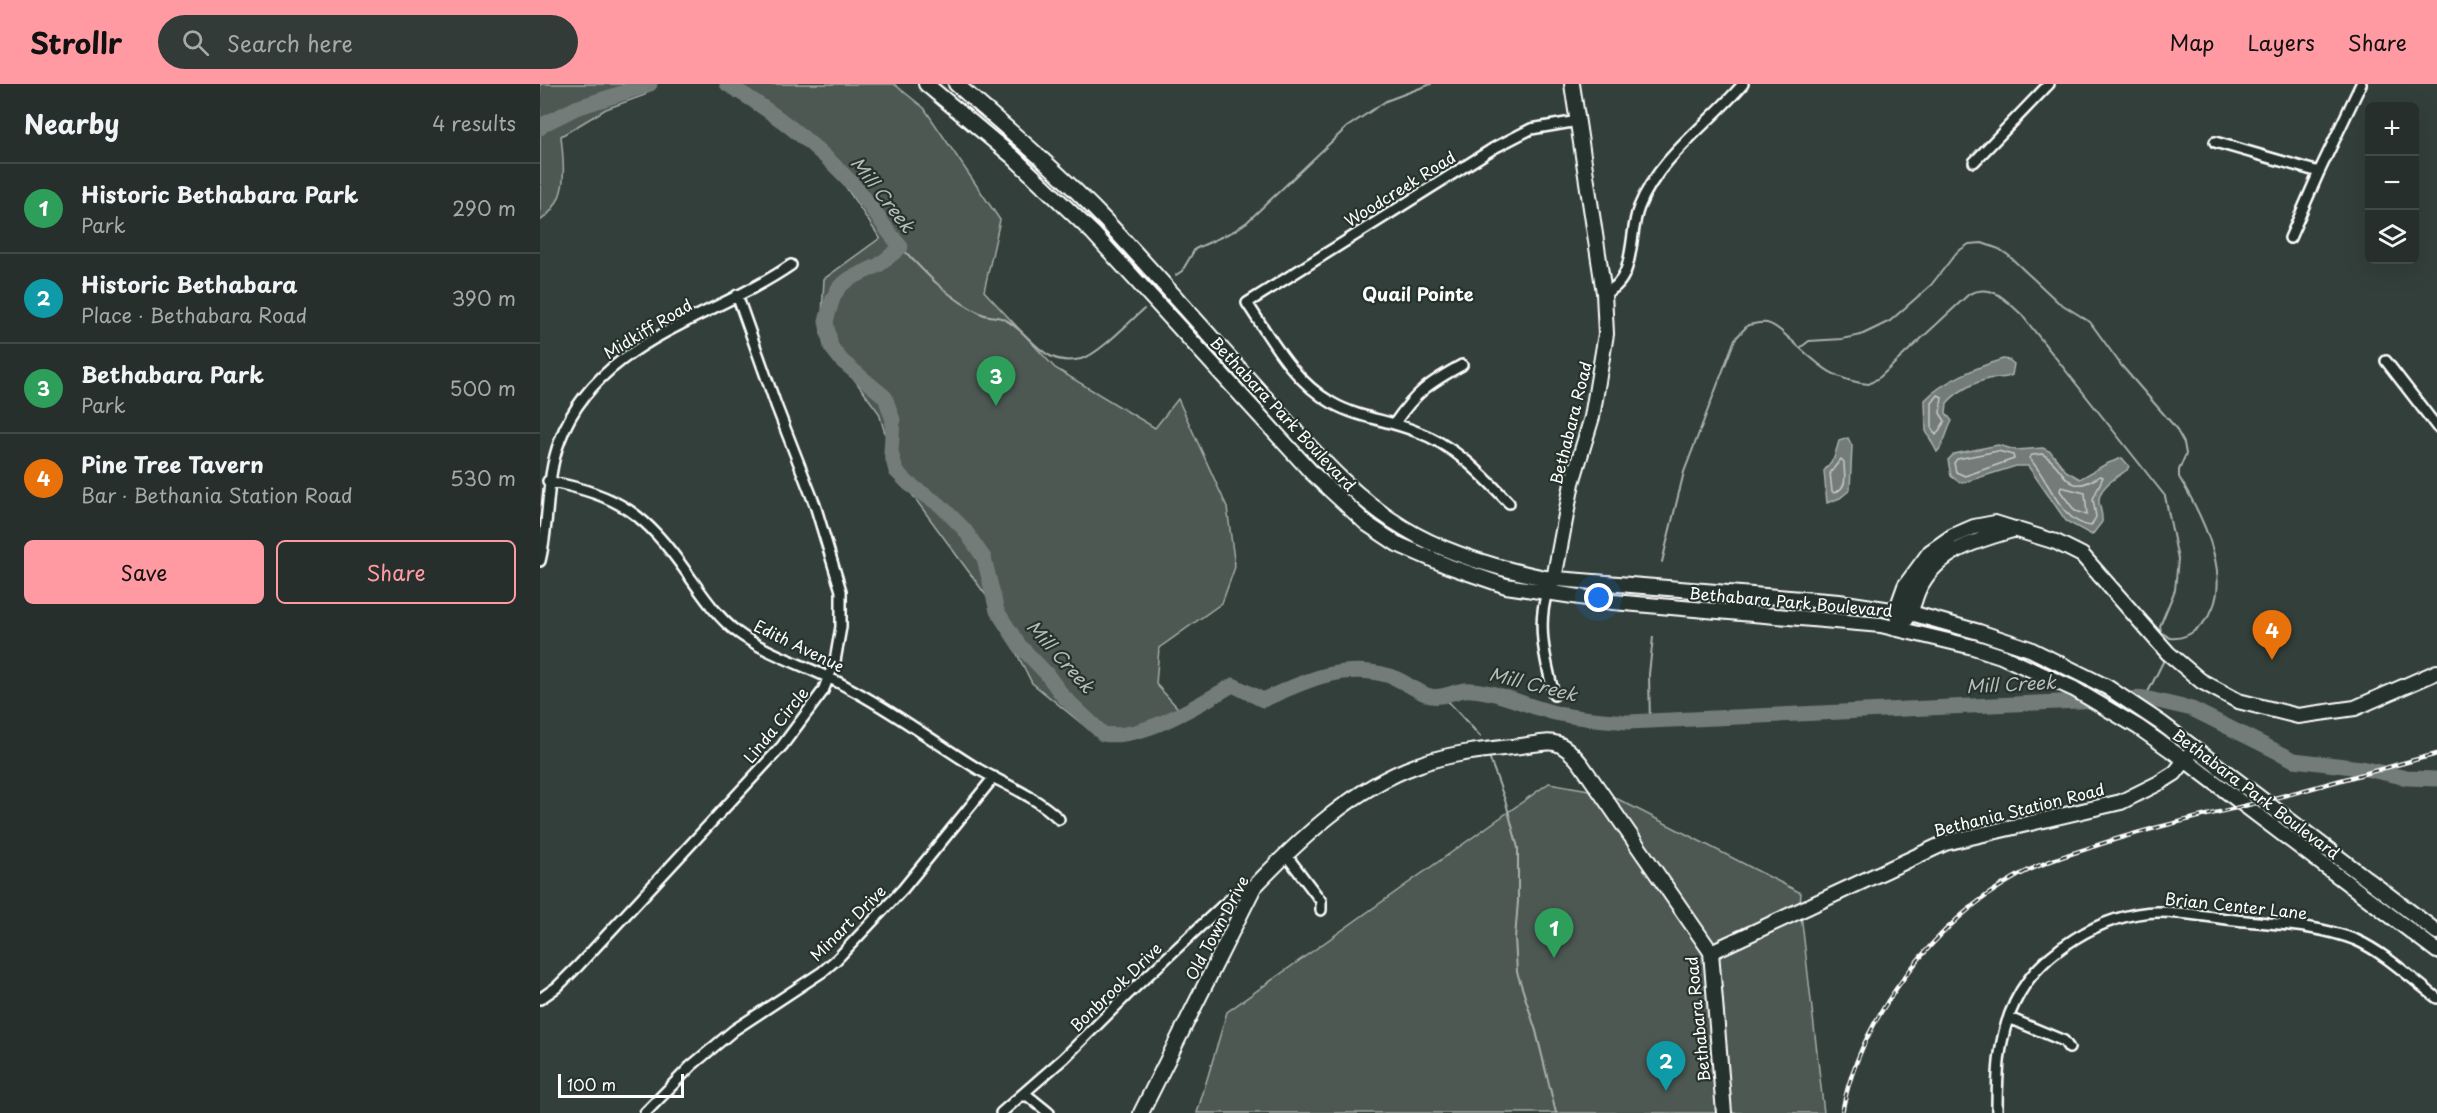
<!DOCTYPE html>
<meta charset="utf-8">
<style>
body{margin:0;font-family:"Playpen Sans",sans-serif;background:#323b38;color:#f1f3f6}
.controls{position:absolute;right:18px;top:18px;display:grid;overflow:hidden;border-radius:9px;box-shadow:0 6px 24px #0002}
.controls button{width:54px;height:54px;display:grid;place-items:center;padding:0;border:0;border-bottom:2px solid #424a48;background:#262f2c;color:#f1f3f6;font:30px sans-serif}
.scale{position:absolute;left:18px;bottom:15px;width:126px;box-sizing:border-box;padding-left:6px;border:3px solid #fff;border-top:0;font-size:16px;line-height:21px;white-space:nowrap;color:#fff;-webkit-text-stroke:4px #26332d;paint-order:stroke}
.you{position:absolute;left:1059px;top:514px;width:21px;height:21px;margin:-15px;border:4px solid #fff;border-radius:50%;background:#1a73e8;box-shadow:0 0 0 9px #1a73e833}
.badge{display:grid;place-items:center;width:39px;height:39px;border-radius:50%;background:#ff9aa2;color:#fff;font-size:20px;font-weight:700}
.pin{position:absolute;translate:-50% -50px;filter:drop-shadow(0 2px 3px #0008)}
.pin::after{content:'';position:absolute;top:32px;width:21px;height:18px;background:inherit;clip-path:polygon(0 0,100% 0,50% 100%)}
.list{margin:0;padding:0;list-style:none}
h2{display:flex;justify-content:space-between;align-items:center;height:78px;margin:0;padding:0 24px;font-size:26px}
h2 small{font-size:20px;font-weight:400;color:#a4a9a9}
.list li{display:grid;grid-template-columns:39px 1fr auto;gap:18px;align-items:center;box-sizing:border-box;height:90px;padding:0 24px;border-top:2px solid #424a48}
.list b{display:block;font-size:22px;white-space:nowrap}
.list p{margin:0;font-size:20px;white-space:nowrap;color:#a4a9a9}
.list em{font-size:20px;font-style:normal;color:#a4a9a9}
.actions{display:flex;gap:12px;padding:18px 24px}
.actions a{flex:1;padding:14px 0;border:2px solid #ff9aa2;border-radius:9px;text-align:center;font-size:21px;color:#ff9aa2}
.actions .main{background:#ff9aa2;color:#111}
.icon{flex:none;width:33px;height:33px;fill:none;stroke:currentColor;stroke-width:2;stroke-linecap:round;stroke-linejoin:round}
.map{position:relative;flex:none;width:1897px;height:1029px;overflow:hidden}
header{display:flex;align-items:center;gap:36px;box-sizing:border-box;height:84px;padding:0 30px;background:#ff9aa2;color:#111}
header strong{font-size:28px}
nav{display:flex;gap:33px;margin-inline-start:auto;font-size:21px}
.search{width:420px;height:54px;background:#323b38;display:flex;align-items:center;gap:15px;box-sizing:border-box;padding:0 21px;border-radius:33px;color:#a4a9a9;font-size:22px}
main{display:flex}
aside{flex:1;background:#262f2c}
.map>svg:first-child{display:block}
</style>
<header>
<strong>Strollr</strong>
<div class="search"><svg class="icon" aria-label="search" viewBox="0 0 24 24"><circle cx="10" cy="10" r="6"/><path d="M15 15l6 6"/></svg>Search here</div>
<nav><a>Map</a><a>Layers</a><a>Share</a></nav>
</header>
<main>
<aside>
<h2>Nearby<small>4 results</small></h2>
<ul class="list">
<li><span class="badge" style="background:#2e9e5b">1</span><div><b>Historic Bethabara Park</b><p>Park</p></div><em>290 m</em></li>
<li><span class="badge" style="background:#0f9aa8">2</span><div><b>Historic Bethabara</b><p>Place · Bethabara Road</p></div><em>390 m</em></li>
<li><span class="badge" style="background:#2e9e5b">3</span><div><b>Bethabara Park</b><p>Park</p></div><em>500 m</em></li>
<li><span class="badge" style="background:#e8710a">4</span><div><b>Pine Tree Tavern</b><p>Bar · Bethania Station Road</p></div><em>530 m</em></li>
</ul>
<div class="actions"><a class="main">Save</a><a>Share</a></div>
</aside>
<div class="map">
<svg width="1897" height="1029" viewBox="0 0 1897 1029">
<rect width="100%" height="100%" fill="#333f3a"/>
<filter id="ink" filterUnits="userSpaceOnUse"><feTurbulence type="fractalNoise" baseFrequency=".0167" numOctaves="2"/><feDisplacementMap in="SourceGraphic" scale="12" xChannelSelector="R" yChannelSelector="G"/><feConvolveMatrix kernelMatrix="1 2 1 2 8 2 1 2 1" color-interpolation-filters="sRGB"/></filter>
<g filter="url(#ink)">
<path fill="#4d5853" stroke="#a6aca9" stroke-width="1.5" d="M0,0h112l-7,11 -39,14 -45,27c3,32 9,63 -21,85z
M196,0h158l30,24 76,112 -16,71 71,77 100,60 23,-29 49,108 8,60 -13,36 -63,45 -3,36 30,33 -48,17 -41,2 -65,-53 -44,-85 -91,-124 -18,-61 -58,-79 3,-55 56,-41 -55,-82z
M1009,699l57,10 195,100 -1,12 24,208h-627l30,-101z"/>
<path fill="#737b78" stroke="#abb0ae" stroke-width="1.5" d="M1463,275l6,1 5,4 -2,11c-7,4 -11,2 -18,3 -16,2 -37,13 -47,25l-1,10 6,8c-6,11 -7,23 -15,31l-11,-21 -1,-31c16,-18 55,-34 78,-41z
M1308,354l4,8 -2,44 -10,8 -13,5 -3,-32 10,-13 5,-17z
M1458,361l18,5 27,-2 8,4 15,19 14,8 26,-15 16,-6 7,8 -2,4c-10,7 -29,17 -28,32 1,7 4,12 3,20l-10,13 -26,-14 -38,-55h-12l-51,16h-6l-8,-6 -3,-16 6,-6z"/>
<g fill="none" stroke-linecap="round" stroke-linejoin="round">
<path stroke="#c7cac9" stroke-width="1.5" d="M1398,311l4,2 -2,16 5,8 -9,14 -4,-6v-26z
M1458,367l15,4 1,4 -49,17 -9,-4 -2,-9 3,-4z
M1502,370c25,12 21,46 58,22l3,1 -10,22 3,18 -5,9c-32,-4 -42,-48 -62,-68l3,-3z
M1301,375l3,3c0,14 5,25 -10,31l-2,-2 -2,-18z
M1521,403l24,6 2,22 -12,-4 -15,-20z"/>
<path stroke="#abb0ae" stroke-width="2" d="M361,163c23,25 49,53 81,67 6,3 15,2 22,5 29,15 38,49 77,40 17,-4 48,-37 63,-50
M636,191l6,-4 13,-22 39,-18 13,-9 100,-95 39,-26 45,-17
M1122,478l22,-90 51,-133 13,-14c6,-1 13,-3 19,-2 9,2 16,10 23,16 26,23 42,42 79,45l11,-7 89,-83c24,-11 35,5 52,20l144,182 13,63 -3,31 -15,36 1,6 9,6c12,1 20,-3 29,-11 42,-37 3,-112 -20,-150v-7l7,-16 -2,-11 -9,-16 -54,-62 -31,-43 -32,-20 -50,-47 -9,-6 -17,-6 -13,1 -12,8 -26,33 -41,36 -29,14 -19,4 -33,2 -9,7
M903,612l37,40
M1605,614l19,-38
M1110,638l-1,-48 4,-37
M950,675l16,44 12,45v53l-3,37 2,34 19,59 20,82"/>
<path stroke="#737b78" stroke-width="15" d="M187,0c45,27 87,59 123,97 19,20 32,45 51,66l-22,18 -30,14 -10,8 -6,11 -7,23 5,26 11,14 43,36 8,23 -2,32 5,19 13,13 31,21 24,24 20,29 13,53 22,34 27,28 17,23 40,38c39,7 96,-30 130,-49l30,15c42,-19 80,-38 127,-24 13,4 30,18 41,20 14,3 27,-8 40,-6 31,2 59,18 89,24 22,5 45,6 68,8l517,-24 47,11 102,51 67,8 46,10 30,1
M0,44l4,-4 32,-16 74,-24"/>
<g stroke="#fff" stroke-width="14">
<path id="street" d="M1675,58l104,30
M1434,78l75,-78
M1750,154l29,-66 42,-88
M1064,209c33,-11 24,-59 35,-86 20,-50 70,-83 104,-123
M1846,277l51,66
M854,340c22,-32 35,-41 68,-59
M8,397c72,15 97,32 139,92 15,21 30,44 50,59 32,24 75,35 110,55 46,24 87,55 131,82 28,16 57,27 81,50
M969,419c-28,-30 -55,-58 -94,-72 -27,-11 -57,-13 -83,-28 -39,-22 -61,-64 -85,-100l247,-155 37,-19 47,-8
M0,477c10,-40 5,-82 20,-121 37,-100 153,-121 231,-175
M1007,509c-11,33 -1,69 7,102
M746,771l35,46v9
M0,915l17,-12 22,-22 203,-219 41,-55 12,-30 6,-34v-36l-26,-86 -39,-100 -39,-110
M1469,934l55,23 5,7
M482,1012h6l21,17
M105,1029l46,-47 43,-36 88,-58 15,-13 66,-70 91,-112
M461,1029l63,-55 63,-63 94,-88 15,-13 18,-7
M1457,1029c0,-37 1,-77 18,-111 24,-50 88,-89 143,-90 26,0 52,5 77,8 40,4 83,5 121,20 29,13 56,39 81,58"/>
</g>
<g stroke="#fff" stroke-width="18">
<path id="secondary" d="M386,0l86,72 81,77 219,240 55,51 30,20 51,22 58,20 107,16 268,23 92,22 28,9 73,33 64,38 47,33 252,191
M416,0c51,44 104,89 151,138 56,60 110,122 164,182 41,45 81,93 133,124 42,26 93,40 141,50l294,24 72,11 68,19 51,17 77,38 54,36 276,209
M1010,502l4,-7 18,-96 20,-66 14,-83 -2,-41 -32,-209
M1358,535l-2,-8 9,-25 25,-34 23,-16 21,-9 21,-4 61,19 26,13 86,98 33,28 37,20 60,15 57,-8 82,-36
M1366,536c8,-11 8,-24 15,-35 20,-36 58,-45 95,-56
M1171,868l234,-109 176,-41 38,-19 16,-10 15,-19
M601,1029l113,-226c47,-49 99,-99 164,-122 29,-11 63,-15 94,-18 36,-3 44,-15 69,17l130,188 13,161"/>
</g>
<use href="#street" stroke="#26332d" stroke-width="9"/>
<use href="#secondary" stroke="#26332d" stroke-width="14"/>
<g stroke="#fff" stroke-width="4.5">
<path id="rail" d="M1302,1029c17,-94 93,-192 177,-238 21,-11 44,-19 67,-26 52,-18 104,-30 158,-43 64,-16 128,-35 193,-52"/>
</g>
<use href="#rail" stroke="#26332d" stroke-width="2" stroke-dasharray="7" stroke-linecap="butt"/>
</g>
</g>
<g text-anchor="middle" stroke-width="4.5" stroke-linejoin="round" paint-order="stroke">
<g font-size="16" fill="#fff" stroke="#26332d">
<text transform="translate(860 105) rotate(-32)" y="6">Woodcreek Road</text>
<text transform="translate(108 245) rotate(-31)" y="6">Midkiff Road</text>
<text transform="translate(743 330) rotate(47)" y="6">Bethabara Park Boulevard</text>
<text transform="translate(1031 339) rotate(-76)" y="6">Bethabara Road</text>
<text transform="translate(1251 518) rotate(5)" y="6">Bethabara Park Boulevard</text>
<text transform="translate(259 562) rotate(26)" y="6">Edith Avenue</text>
<text transform="translate(236 641) rotate(-51)" y="6">Linda Circle</text>
<text transform="translate(1716 710) rotate(37)" y="6">Bethabara Park Boulevard</text>
<text transform="translate(1479 726) rotate(-14)" y="6">Bethania Station Road</text>
<text transform="translate(1696 822) rotate(6)" y="6">Brian Center Lane</text>
<text transform="translate(308 839) rotate(-45)" y="6">Minart Drive</text>
<text transform="translate(677 844) rotate(-62)" y="6">Old Town Drive</text>
<text transform="translate(576 903) rotate(-44)" y="6">Bonbrook Drive</text>
<text transform="translate(1158 935) rotate(-96)" y="6">Bethabara Road</text>
</g>
<g font-size="18" font-style="italic" fill="#b9bdbc" stroke="#26332d">
<text transform="translate(342 111) rotate(52)" y="6">Mill Creek</text>
<text transform="translate(520 573) rotate(48)" y="6">Mill Creek</text>
<text transform="translate(993 601) rotate(14)" y="6">Mill Creek</text>
<text transform="translate(1471 601) rotate(-3)" y="6">Mill Creek</text>
</g>
<g font-size="18" font-weight="bold" fill="#fff" stroke="#26332d">
<text x="878" y="217">Quail Pointe</text>
</g>
</g>
</svg>
<div class="controls">
<button>+</button>
<button>−</button>
<button><svg class="icon" aria-label="layers" viewBox="0 0 24 24"><path d="M12 4l9 5-9 5-9-5zM3 14l9 5 9-5"/></svg></button>
</div>
<div class="scale">100 m</div>
<div class="you"></div>
<div class="pin badge" style="left:1014px;top:874px;background:#2e9e5b">1</div>
<div class="pin badge" style="left:1126px;top:1007px;background:#0f9aa8">2</div>
<div class="pin badge" style="left:456px;top:322px;background:#2e9e5b">3</div>
<div class="pin badge" style="left:1732px;top:576px;background:#e8710a">4</div>
</div>
</main>
